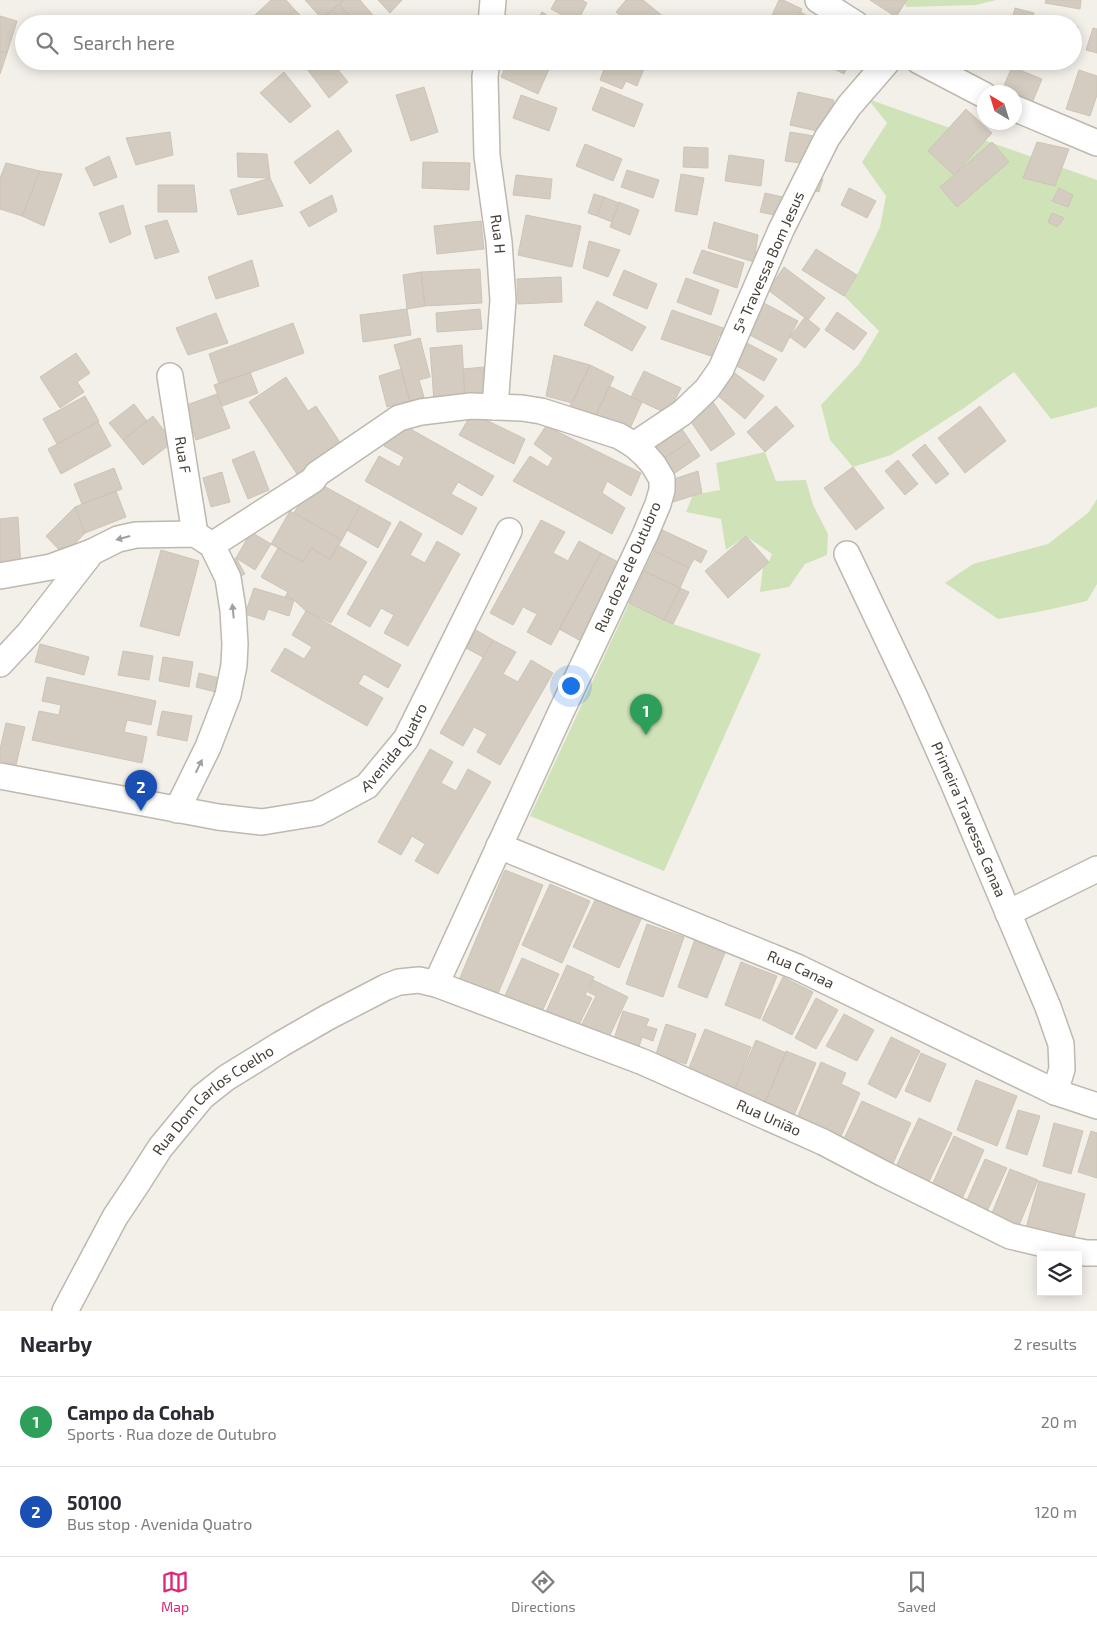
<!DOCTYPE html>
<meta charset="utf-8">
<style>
body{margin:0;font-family:"Exo 2",sans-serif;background:#f7f7f7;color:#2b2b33}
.controls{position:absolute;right:15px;bottom:15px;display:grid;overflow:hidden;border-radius:0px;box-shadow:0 2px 12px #0003}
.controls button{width:45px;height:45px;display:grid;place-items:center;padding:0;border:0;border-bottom:1px solid #e1e1e2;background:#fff;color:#2b2b33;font:25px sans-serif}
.compass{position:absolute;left:977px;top:85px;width:45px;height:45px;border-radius:50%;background:#fff;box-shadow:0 2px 12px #0003;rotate:322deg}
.you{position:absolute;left:570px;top:685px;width:18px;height:18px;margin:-12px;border:4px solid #fff;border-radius:50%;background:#1a73e8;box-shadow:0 0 0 8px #1a73e833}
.badge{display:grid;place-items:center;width:32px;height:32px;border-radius:50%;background:#db2777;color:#fff;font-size:16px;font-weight:700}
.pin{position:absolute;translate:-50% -41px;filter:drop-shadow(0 1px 2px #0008)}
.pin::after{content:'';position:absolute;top:26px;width:18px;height:15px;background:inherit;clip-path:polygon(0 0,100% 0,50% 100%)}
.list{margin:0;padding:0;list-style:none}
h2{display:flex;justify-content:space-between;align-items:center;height:65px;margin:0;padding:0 20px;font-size:21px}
h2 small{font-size:16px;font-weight:400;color:#7c7c81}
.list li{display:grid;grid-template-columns:32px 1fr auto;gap:15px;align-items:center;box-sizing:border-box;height:90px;padding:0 20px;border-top:1px solid #e1e1e2}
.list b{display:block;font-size:19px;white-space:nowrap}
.list p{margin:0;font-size:16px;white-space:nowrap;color:#7c7c81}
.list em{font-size:16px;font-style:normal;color:#7c7c81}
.icon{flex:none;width:28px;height:28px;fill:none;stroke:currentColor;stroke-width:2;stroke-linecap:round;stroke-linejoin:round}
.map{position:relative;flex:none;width:1097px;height:1311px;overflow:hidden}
.search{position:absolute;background:#fff;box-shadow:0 2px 12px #0003;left:15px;right:15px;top:15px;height:55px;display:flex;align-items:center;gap:12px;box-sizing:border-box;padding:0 18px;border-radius:28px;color:#7c7c81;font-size:19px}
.sheet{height:245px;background:#fff}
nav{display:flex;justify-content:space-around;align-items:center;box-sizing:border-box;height:70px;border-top:1px solid #e1e1e2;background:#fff;font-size:14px;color:#7c7c81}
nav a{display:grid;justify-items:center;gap:2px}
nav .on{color:#db2777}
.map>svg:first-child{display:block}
</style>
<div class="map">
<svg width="1097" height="1311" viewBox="0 0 1097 1311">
<rect width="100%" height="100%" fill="#f3f0ea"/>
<path fill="#d0e2b8" d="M905,0h91l-20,5 -70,2z
M868,99l229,81v227l-46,12 -37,-47 -50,36 -73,47 -38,12 -23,-27 -9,-35 38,-41 20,-33 -35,-35 13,-21 23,-48 6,-31 -24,-34 25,-39z
M765,452l11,29 30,-1 7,25 15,29 -1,21 -22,9 -16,23 -29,5 3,-25 6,-5 3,-8 -26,-18 -20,14 -5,-31 -35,-7 7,-17 27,-5 -4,-27z
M1097,499v85l-10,17 -44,10 -45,8 -53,-36 28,-19 75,-20 41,-32z
M629,603l44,21 88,30 -97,217 -134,-55z"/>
<path fill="#d4ccc1" stroke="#cdc4b5" d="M271,0h15l9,10 -14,14h-20l-7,-8z
M305,0h39l-22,19z
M344,0h16l17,20 -4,4h-16l-18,-20z
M378,0h24l-12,13z
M556,0h26l5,3 -10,20 -26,-14z
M626,0h17l21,17 -6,7h-27l-15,-12z
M779,0h4l19,9 -7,15h-27z
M870,0h37l-11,17z
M1046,0h35l-1,9 -35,-6z
M339,4l17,20h-26l-6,-7z
M1015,8l19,5 -3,11h-20z
M295,10l14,14h-28z
M542,12l19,12h-26z
M800,12l24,12h-30z
M931,15l15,9h-20z
M0,16l17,5 -10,32 -7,-2z
M1073,26l5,1 -5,24z
M1093,28l4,1v24l-11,-3z
M0,51l7,2 -7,21z
M308,61h23l17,21 -19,16 -25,-33z
M508,61h29l13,6 -12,27 -37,-17z
M607,61h40l-10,25 -11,-5 -4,8 -22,-9z
M818,61h32l-6,13z
M1012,67l30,12 -10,24 -18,-8v-3h-6l-6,-2z
M1079,70l18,6v19l-7,21 -24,-7z
M284,72l27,34 -21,17 -30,-30z
M424,87l14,45 -27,9 -15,-46z
M601,87l42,17 -9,23 -42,-17z
M798,92l36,8 -8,33 -36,-8z
M521,95l36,13 -8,23 -36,-13z
M966,109l26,24 -38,42 -26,-24z
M338,130l14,21 -42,33 -16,-22z
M170,132l3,23 -37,10 -10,-27z
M790,132l24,4 -5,28 -24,-3z
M992,142l17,20 -52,45 -17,-20z
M1037,142l32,7 -14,37 -32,-8z
M585,144l37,15 -9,22 -37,-15z
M684,147l24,1v20l-25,-1z
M237,153l30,1 3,24 -32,-1z
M729,155l35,5 -3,26 -36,-5z
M109,156l8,21 -23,9 -9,-18z
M423,162l47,1 -1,27 -47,-2z
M6,163l34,8 -18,45 -22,-7v-31z
M627,170l32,10 -6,18 -32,-11z
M40,171l22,3 -18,52 -22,-10z
M681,174l23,4 -7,37 -22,-4z
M516,175l36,4 -2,20 -37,-4z
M813,176l10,3 -4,13 -10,-3z
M270,178l13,28 -45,9 -8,-25z
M158,185h36l3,27h-39z
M849,188l27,13 -9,17 -26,-13z
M1059,188l14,7 -5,12 -16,-6z
M765,193l22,5 -4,19 -23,-5z
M594,194l10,3 -7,19 -9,-3z
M332,195l5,16 -28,16 -9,-15z
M604,197l15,6 -7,19 -15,-6z
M619,202l20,8 -9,25 -20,-8z
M123,205l8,29 -21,9 -11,-30z
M1052,213l12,5 -7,9 -9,-5z
M526,215l55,11 -9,41 -54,-12z
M167,220l12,32 -24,7 -10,-33z
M481,221l3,28 -47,5 -3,-28z
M714,222l44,13 -4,27 -46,-14z
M589,241l31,9 -12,27 -25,-9z
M816,249l41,26 -13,21 -42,-26z
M702,250l42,13 -7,25 -44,-15z
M252,260l7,26 -43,13 -8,-22z
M784,267l41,31 -17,22 -40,-30z
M480,269l2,34 -57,3 -4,-34z
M624,270l33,14 -10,25 -34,-14z
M421,272l4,34 -18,3 -4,-34z
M561,277l1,25 -44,2 -1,-25z
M686,278l33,12 -8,25 -34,-13z
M597,301l49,26 -14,24 -48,-26z
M762,302l36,19 -16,31 -36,-19z
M407,309l4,26 -48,7 -3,-27z
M480,309l2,20 -45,3 -1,-19z
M672,310l54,19 -3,8 -4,-2 -8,21 -50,-17z
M837,312l30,21 -13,17 -29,-20z
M216,313l12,30 -40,12 -12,-27z
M805,317l15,12 -15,19 -15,-11z
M293,323l11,30 -85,31 -10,-30z
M420,338l10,39 -11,3 5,17 -14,4 -16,-56z
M747,343l30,16 -13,22 -29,-16z
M462,345l3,54 -31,2 -4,-53z
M76,353l14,20 -13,9 7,10 -24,16 -20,-31z
M554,355l36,10 -18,38 -26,-7z
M590,365l24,12 -21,44 -25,-11z
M484,367l2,30 -21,2 -2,-30z
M401,369l9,32 -23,6 -8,-31z
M644,371l37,17 -13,26 -37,-17z
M250,372l8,21 -36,13 -8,-21z
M735,373l29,23 -19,23 -28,-24z
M286,377l22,34 8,-5 27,41 -44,30 -50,-75z
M609,386l33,16 -15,33 -33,-15z
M217,394l13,34 -34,12 -12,-34z
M85,396l14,25 -42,23 -14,-25z
M713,402l22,32 -24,17 -22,-32z
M134,404l13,17 -24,19 -14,-17z
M776,406l18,20 -29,26 -18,-20z
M980,406l26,35 -41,32 -27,-35z
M472,413l53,26 -11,25 -55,-29z
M153,416l20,26 -30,23 -20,-25z
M98,422l13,24 -50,28 -13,-25z
M398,422l96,54 -12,20 -24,-14 -7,12 26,14 -15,27 -97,-54 14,-25 20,11 5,-10 -20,-11z
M546,426l95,47 -10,23 -24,-15 -5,12 23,15 -13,26 -99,-53 17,-25 18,11 5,-9 -19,-14z
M680,426l10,15 -32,21 -10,-15z
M690,441l10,15 -31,21 -11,-15z
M925,444l24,30 -13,10 -24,-29z
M254,451l15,39 -21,9 -16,-39z
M898,460l20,24 -13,11 -20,-24z
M853,467l31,41 -28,22 -32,-42z
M114,468l8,21 -40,15 -8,-20z
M698,471l4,22 -29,9 -5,-21z
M222,472l8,30 -19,5 -8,-29z
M313,480l47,26 -18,34 -48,-27z
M116,491l10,26 -41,16 -10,-26z
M360,506l31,17 -13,25 -31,-18z
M75,507l10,26 -21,22 -18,-19z
M290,511l52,29 -12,19 -19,-11 -8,14 -32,-18z
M18,517l3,51 -21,1v-50z
M541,520l24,12 -12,21 15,8 11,-20 22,12 -50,92 -24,-13 10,-18 -14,-7 -10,18 -23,-12z
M400,521l22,13 -12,21 15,8 12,-22 23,13 -52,92 -24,-13 10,-18 -13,-7 -11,19 -23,-13z
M656,527l51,24 -6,12 -7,-4 -5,9 -42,-21z
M251,532l20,12 -16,26 -19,-12z
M746,536l23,26 -41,36 -23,-27z
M338,545l29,17 -36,61 -25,-12 -12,-11 -9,-3 3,-5 -27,-15 17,-29 25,14 8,-14 19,11z
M161,550l38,11 -20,75 -39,-10z
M654,551l35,17 -9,20 -36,-17z
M601,553l21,11 -41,77 -22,-12z
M236,558l9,16 -11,5 -8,-15z
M644,571l36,17 -16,32 -35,-17z
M254,588l40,12 -5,16 -21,-7 -4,11 -19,-6z
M680,588l9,4 -16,32 -9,-4z
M306,611l95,54 -13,23 -24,-14 -6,10 25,14 -16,28 -96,-55 14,-23 19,11 8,-12 -20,-12z
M476,630l17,10 -10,17 -17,-9z
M493,640l23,12 -13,22 15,8 13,-22 22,13 -53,92 -23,-13 10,-18 -13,-7 -11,19 -23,-13z
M40,644l49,13 -5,18 -49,-13z
M123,651l30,5 -4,24 -31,-5z
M163,657l30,5 -4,25 -30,-6z
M199,673l28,7 -4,14 -27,-7z
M47,677l109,24 -5,24 -24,-5 -3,12 23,5 -5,26 -110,-23 7,-29 20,4 2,-10 -19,-4z
M162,711l30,5 -5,25 -30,-6z
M6,723l19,4 -9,38 -16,-4v-12z
M430,749l23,13 -12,21 15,8 12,-22 23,13 -53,92 -23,-13 10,-17 -13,-8 -11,19 -23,-13z
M505,870l38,15 -48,116 -38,-16z
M550,884l40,17 -28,62 -40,-18z
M597,896l45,21 -23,51 -46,-21z
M647,924l37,13 -21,60 -37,-13z
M695,939l31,11 -19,48 -29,-11z
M522,958l37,16 -19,42 -37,-16z
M741,962l36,14 -17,43 -35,-14z
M567,965l27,12 -9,18 7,3 -15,31 -32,-15z
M783,977l30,15 -21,43 -30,-15z
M593,980l35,17 -22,46 -27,-13 17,-34 -8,-4z
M816,998l22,12 -22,39 -21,-11z
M623,1011l26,8 -3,7 11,3 -4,12 -11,-4 -4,13 -25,-8z
M844,1014l30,16 -17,31 -31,-15z
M666,1024l30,10 -10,30 -13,-4 -2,5 -17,-5z
M705,1029l46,18 -18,47 -47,-19z
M891,1037l29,14 -24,47 -28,-14z
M756,1040l30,13 -23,54 -30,-13z
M786,1051l30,12 -24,57 -29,-13z
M921,1053l25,11 -16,38 -25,-11z
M821,1062l25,11 -5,11 19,9 -22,50 -44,-18z
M976,1080l41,16 -20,50 -40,-16z
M862,1101l49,22 -20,45 -50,-23z
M1018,1110l22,6 -13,39 -21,-7z
M919,1118l33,15 -26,55 -33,-15z
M1054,1123l29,8 -12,43 -28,-8z
M1091,1131l6,2v45l-19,-6z
M954,1136l30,14 -23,51 -30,-14z
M985,1159l22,9 -22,48 -21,-9z
M1010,1169l28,11 -21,50 -27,-12z
M1039,1181l46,13 -12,47 -47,-13z"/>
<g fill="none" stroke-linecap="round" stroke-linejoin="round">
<g stroke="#beb8ae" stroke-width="28">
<g id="minor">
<path d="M818,0l38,24"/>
<path d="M491,24l2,-24"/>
<path id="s1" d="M487,61l-2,16 2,79 12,86 4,58 -8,107"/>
<path d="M919,61l65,34"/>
<path d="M1014,108l83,35"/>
<path id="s2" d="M170,376l25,158"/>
<path d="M634,445l48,-32 25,-24 14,-20 60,-139 46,-92 22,-32 39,-45"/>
<path d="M212,545l101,-65 4,-6 82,-56 22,-6 50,-6 51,2 19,3 78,25 15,9 11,10 8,9 9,15v11l-4,14 -13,31 -85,179 -124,270"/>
<path id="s3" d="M847,554l67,141 38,85 96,227 13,37 1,25 -7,23"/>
<path d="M0,576l51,-9 41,-15"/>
<path d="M0,664l29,-31 63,-81 26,-13 18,-4 59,-1 17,11 16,33 5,32 2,34 -1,21 -6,30 -20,52 -31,63"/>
<path id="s4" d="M0,776l218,41 44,5 55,-9 50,-27 39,-47 103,-208"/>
<path id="s5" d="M499,846l298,121 258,125 42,14"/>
<path d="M1008,913l89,-44"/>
<path id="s6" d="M65,1311l50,-94 22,-33 23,-36 42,-51 24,-19 55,-34 47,-27 58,-30 13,-5 20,-2 17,4 207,78 180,80 61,32 126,62 46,11 30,6h11"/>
</g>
</g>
<use href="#minor" stroke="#fff" stroke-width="25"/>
</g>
<defs><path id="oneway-solid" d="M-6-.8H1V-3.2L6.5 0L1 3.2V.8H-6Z" transform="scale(1.25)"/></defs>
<g fill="#a2a09c">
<use href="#oneway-solid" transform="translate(123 538) rotate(165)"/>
<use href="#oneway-solid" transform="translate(233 611) rotate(-96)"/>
<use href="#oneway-solid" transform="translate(199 766) rotate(-64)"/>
</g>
<g text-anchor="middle" stroke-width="4" stroke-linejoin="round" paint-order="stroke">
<g font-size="15" fill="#464139" stroke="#fff">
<text dy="5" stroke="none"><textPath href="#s1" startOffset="174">Rua H</textPath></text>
<text transform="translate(769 262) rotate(-66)" y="5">5ª Travessa Bom Jesus</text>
<text dy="5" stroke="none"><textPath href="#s2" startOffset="80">Rua F</textPath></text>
<text transform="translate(628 567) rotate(-66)" y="5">Rua doze de Outubro</text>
<text dy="5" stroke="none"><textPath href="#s4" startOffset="426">Avenida Quatro</textPath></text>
<text dy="5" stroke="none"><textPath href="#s3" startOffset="292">Primeira Travessa Canaa</textPath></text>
<text dy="5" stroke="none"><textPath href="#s5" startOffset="326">Rua Canaa</textPath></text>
<text dy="5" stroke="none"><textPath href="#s6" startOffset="261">Rua Dom Carlos Coelho</textPath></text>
<text dy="5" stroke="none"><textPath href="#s6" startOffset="880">Rua União</textPath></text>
</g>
</g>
</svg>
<div class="controls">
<button><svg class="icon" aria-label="layers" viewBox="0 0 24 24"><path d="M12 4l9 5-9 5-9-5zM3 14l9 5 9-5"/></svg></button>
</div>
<svg class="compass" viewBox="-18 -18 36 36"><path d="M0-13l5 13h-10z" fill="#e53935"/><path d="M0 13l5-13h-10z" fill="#7c7c81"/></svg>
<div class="you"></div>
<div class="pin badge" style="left:646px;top:735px;background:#2e9e5b">1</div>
<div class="pin badge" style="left:141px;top:811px;background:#1a4fb4">2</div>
<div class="search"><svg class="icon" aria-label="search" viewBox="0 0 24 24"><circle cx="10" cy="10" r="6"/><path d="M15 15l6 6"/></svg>Search here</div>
</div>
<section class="sheet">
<h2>Nearby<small>2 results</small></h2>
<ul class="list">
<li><span class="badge" style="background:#2e9e5b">1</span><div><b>Campo da Cohab</b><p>Sports · Rua doze de Outubro</p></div><em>20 m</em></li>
<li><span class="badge" style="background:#1a4fb4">2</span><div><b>50100</b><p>Bus stop · Avenida Quatro</p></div><em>120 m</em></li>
</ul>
</section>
<nav>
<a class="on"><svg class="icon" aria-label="map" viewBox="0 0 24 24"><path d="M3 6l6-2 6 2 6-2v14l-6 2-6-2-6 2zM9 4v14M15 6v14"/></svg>Map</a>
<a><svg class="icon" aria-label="directions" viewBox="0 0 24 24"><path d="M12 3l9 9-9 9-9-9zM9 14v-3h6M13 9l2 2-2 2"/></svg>Directions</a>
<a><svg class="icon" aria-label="saved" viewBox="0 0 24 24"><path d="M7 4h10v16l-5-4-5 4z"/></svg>Saved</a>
</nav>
